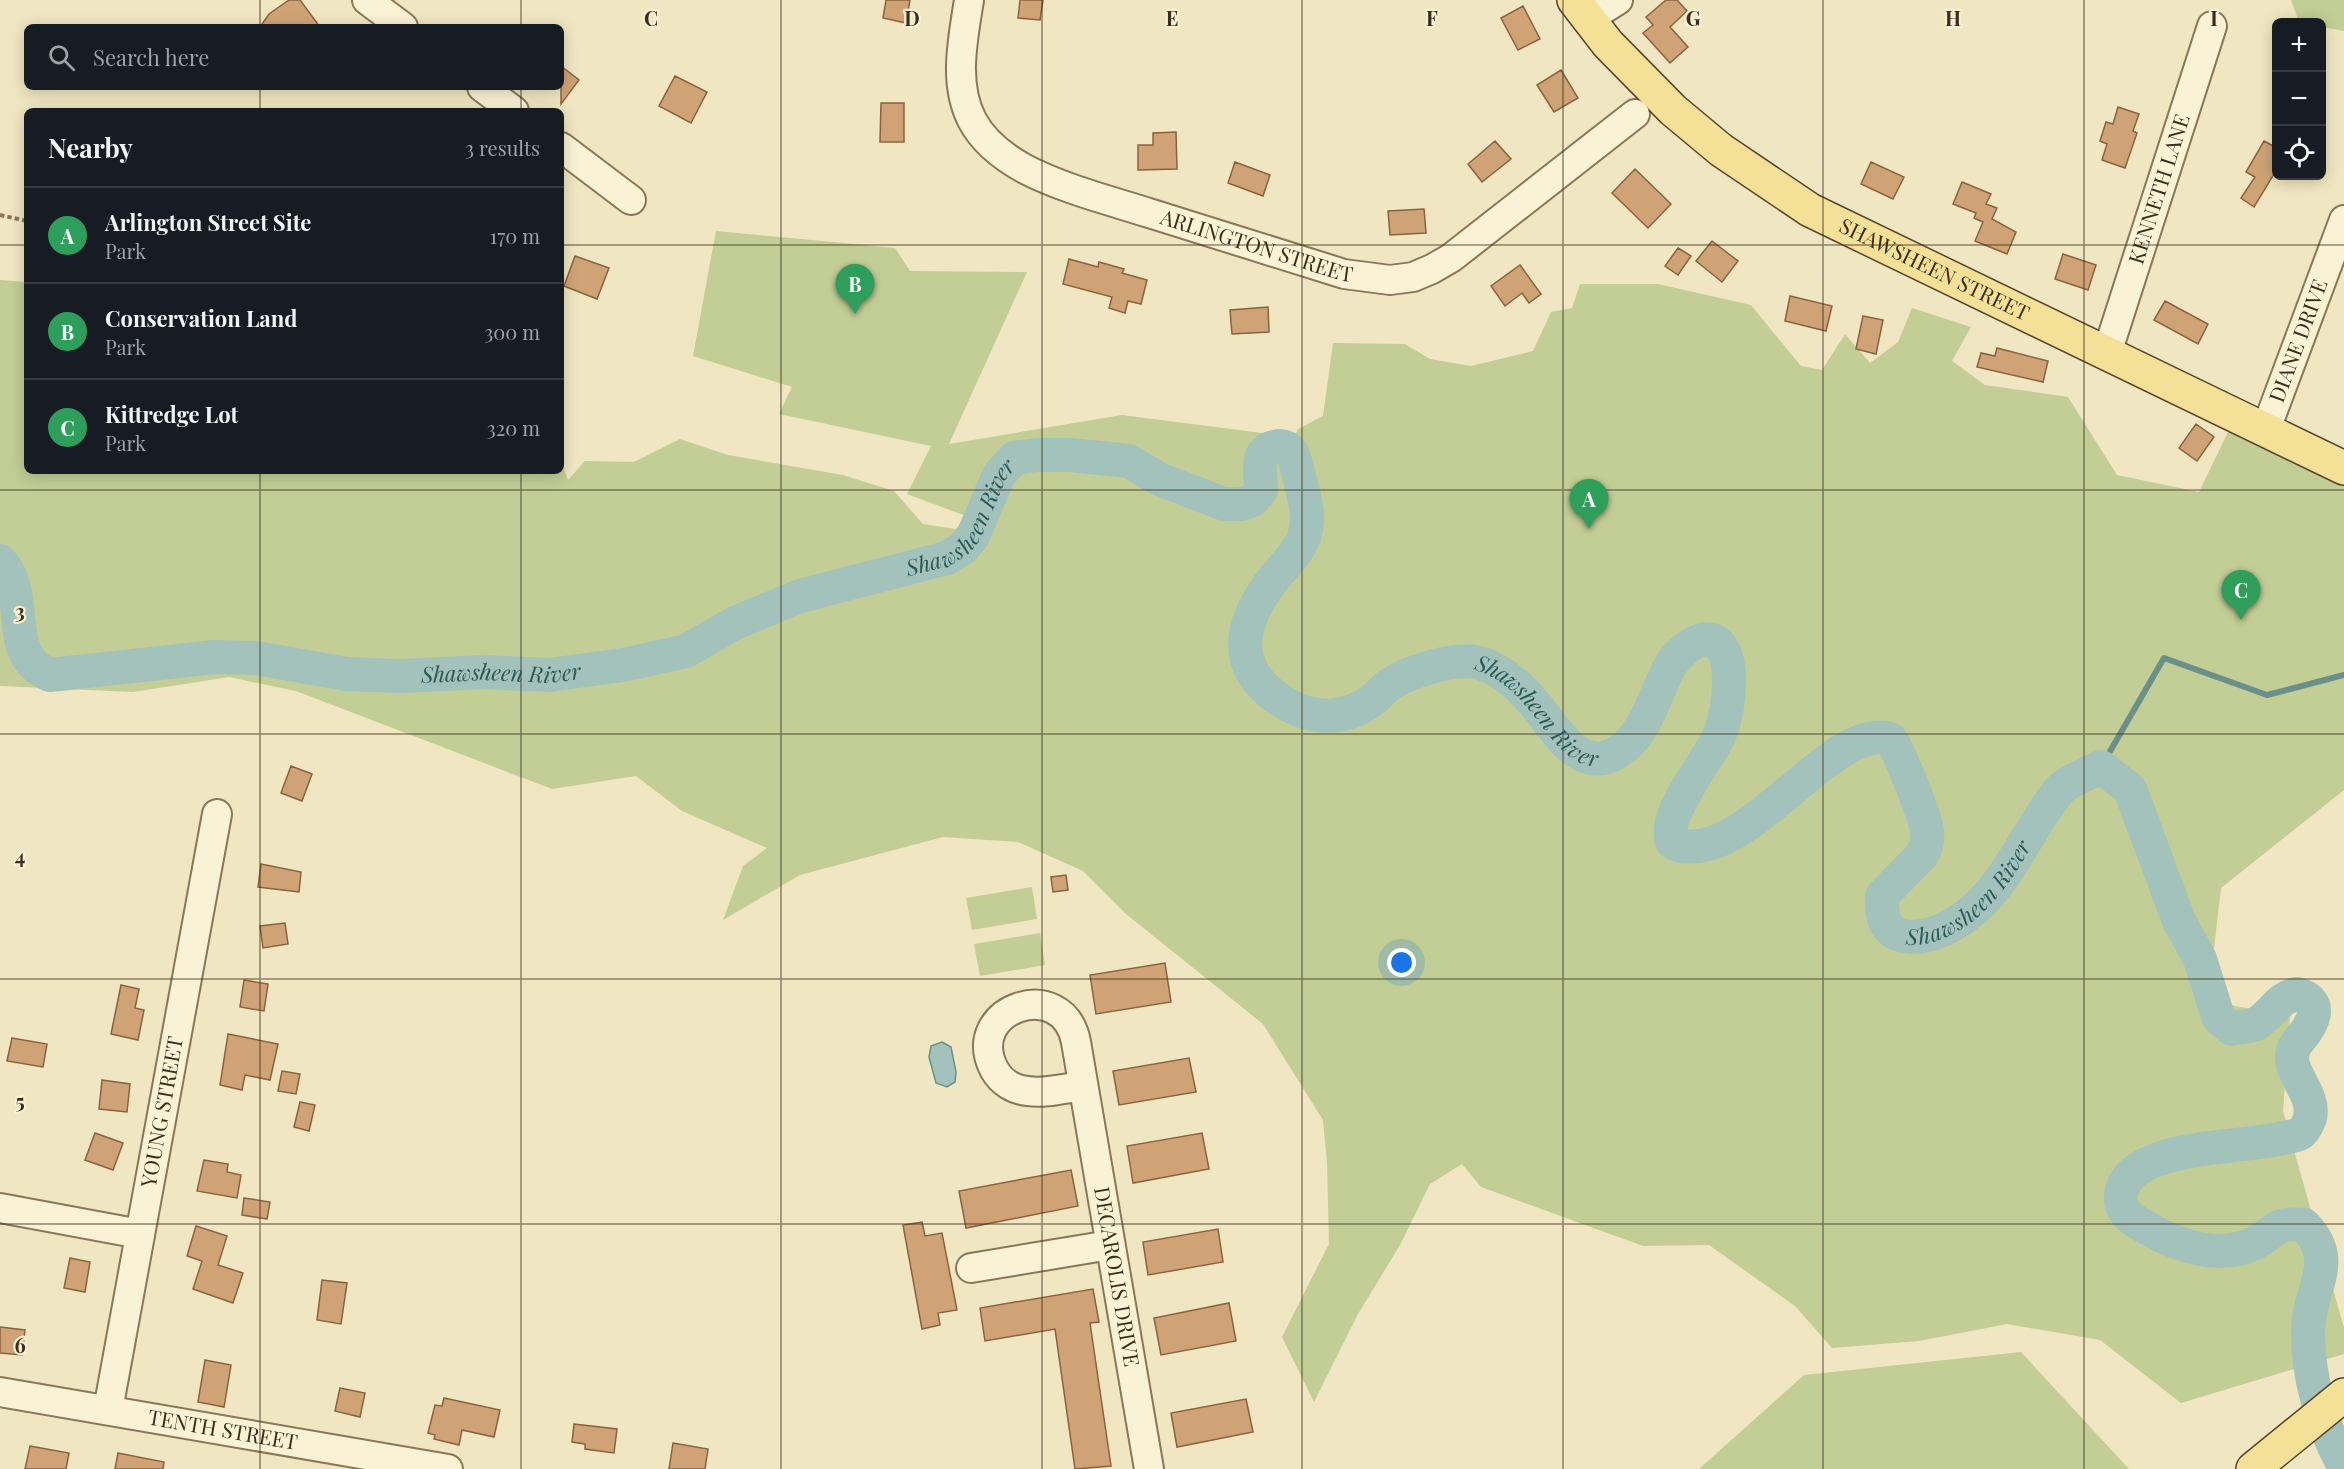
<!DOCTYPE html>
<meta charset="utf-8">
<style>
body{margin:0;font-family:"Playfair Display",serif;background:#242831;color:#f1f3f6}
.controls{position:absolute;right:18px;top:18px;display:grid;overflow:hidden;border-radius:9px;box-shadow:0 3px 15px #0003}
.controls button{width:54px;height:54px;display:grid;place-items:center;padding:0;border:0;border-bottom:2px solid #363941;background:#171b24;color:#f1f3f6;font:30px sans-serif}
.you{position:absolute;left:1402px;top:963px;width:21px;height:21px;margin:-15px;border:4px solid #fff;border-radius:50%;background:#1a73e8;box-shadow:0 0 0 9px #1a73e833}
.badge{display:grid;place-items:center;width:39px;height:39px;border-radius:50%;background:#7c3aed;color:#fff;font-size:20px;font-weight:700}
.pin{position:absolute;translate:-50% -50px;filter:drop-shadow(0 2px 3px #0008)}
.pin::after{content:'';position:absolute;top:32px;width:21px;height:18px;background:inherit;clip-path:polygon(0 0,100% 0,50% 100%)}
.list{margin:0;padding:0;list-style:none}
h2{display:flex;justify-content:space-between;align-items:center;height:78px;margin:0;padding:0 24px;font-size:26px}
h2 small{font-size:20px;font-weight:400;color:#9ea1a6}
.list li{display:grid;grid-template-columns:39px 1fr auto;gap:18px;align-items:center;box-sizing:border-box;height:96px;padding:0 24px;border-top:2px solid #363941}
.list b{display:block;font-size:22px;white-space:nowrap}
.list p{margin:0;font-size:20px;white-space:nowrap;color:#9ea1a6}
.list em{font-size:20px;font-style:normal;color:#9ea1a6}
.icon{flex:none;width:33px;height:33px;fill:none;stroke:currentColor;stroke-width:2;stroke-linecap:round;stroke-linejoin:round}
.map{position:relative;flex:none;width:2344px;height:1469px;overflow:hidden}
.search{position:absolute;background:#171b24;box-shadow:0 3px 15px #0003;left:24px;top:24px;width:540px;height:66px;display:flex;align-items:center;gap:15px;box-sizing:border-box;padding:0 21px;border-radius:9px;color:#9ea1a6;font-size:22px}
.panel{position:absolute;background:#171b24;box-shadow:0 3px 15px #0003;left:24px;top:108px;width:540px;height:366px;border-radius:9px}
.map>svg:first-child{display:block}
</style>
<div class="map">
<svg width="2344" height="1469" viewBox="0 0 2344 1469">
<rect width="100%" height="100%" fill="#f0e6c1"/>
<path fill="#c2ce95" d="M2291,0h53v31l-22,-4v-5h-23z
M716,231l179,17 15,23 117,1 -78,172 173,-29 140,18 25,17 11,-21 25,-13 10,-73 72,1 25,15 41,7 62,-15 18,-39 21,-4 8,-24h78l93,21 50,61 21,4 23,-36 25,29 28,-21 14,-34 59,19 -19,34 33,24 83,12 49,78 82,17 30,-62 115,43v317l-123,98 -9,78 18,39 60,11 -7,95 61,217v26l-163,49 -81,-63 -93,-16 -88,17 -87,7 -37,-42 -86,-61 -66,1 -162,-59 -19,-23 -32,20 -30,61 -42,69 -44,88 -32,-65 47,-93 -2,-81 -4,-43 -60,-96 -137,-110 -43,-43 -65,-29 -75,-5 -143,38 -77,45 20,-54 24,-18 -85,-37 -46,-35 -84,13 -256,-98 -67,-14 -96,15 -133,-6v-406l27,2v189h534v-10l7,19 17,-19 49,1 46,-23 48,16 115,20 51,16 29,33 33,5 10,-13 -59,-22 24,-48 -152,-32 13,-27 -99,-31z
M1032,887l5,32 -65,11 -6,-32z
M1040,933l5,32 -65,11 -6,-32z
M2021,1352l108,117h-430l105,-94z
M2344,1431v38h-14l-7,-23z"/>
<path fill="#a4c2bc" stroke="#6b908a" stroke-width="1.5" d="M942,1042l9,5 5,25 -1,10 -8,5 -11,-4 -7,-26 2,-11z"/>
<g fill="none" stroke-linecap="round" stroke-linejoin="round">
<path stroke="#6b908a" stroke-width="6" d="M2101,767l63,-109 103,37 77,-20"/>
<path stroke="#a4c2bc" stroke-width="34" id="s1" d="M0,561c33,35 0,93 50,114l165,-18 41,1 91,16 53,2 84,-4 65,3 74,-10 63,-14 49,-28 65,-27 147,-38 16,-10 10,-12 26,-61 15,-17 24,-3h33l58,6 30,18 65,25h18l11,-4 8,-10c0,-15 -7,-38 13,-43 4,-1 7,-2 11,0 10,3 11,20 14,29 5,20 12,40 5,61 -6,16 -19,28 -30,41 -34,44 -46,89 9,124 30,19 65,19 93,-5 5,-4 8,-9 13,-12 18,-13 64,-27 86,-23 24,5 44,23 59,41 21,24 44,72 82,50 31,-17 39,-62 56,-90 9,-14 37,-36 50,-15 6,9 7,23 7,33 0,18 -3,38 -10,55 -11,25 -58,79 -47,106 8,6 16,5 26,4 62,-5 140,-124 192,-107 8,9 37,81 37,93 1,8 -1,16 -5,23l-40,41c0,16 0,33 18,39 13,4 28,1 40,-4 61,-26 79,-89 117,-138 9,-12 31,-19 44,-26l29,22 49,132 21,38 16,51 3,8 13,11c8,-2 17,-2 24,-5 16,-9 22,-27 41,-30 28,7 16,30 3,45 -25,27 17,50 10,79 -2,5 -5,12 -9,15 -4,3 -13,4 -18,5 -39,11 -156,5 -162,57 -2,18 13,26 26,33 32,19 74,32 108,15 23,-12 17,-21 49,-18 37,37 3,65 4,108 0,44 14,94 36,133"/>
</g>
<path fill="#cfa376" stroke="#8a633d" stroke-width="1.5" d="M289,0h11l20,27h-60l9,-13z
M886,0h24l-4,23 -23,-5z
M1020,0h23l-3,20 -22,-2z
M1666,0h11l10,11 -17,16 18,20 -18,16 -27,-30 10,-8 -7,-8z
M1523,6l17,33 -22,11 -17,-32z
M561,66l18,14 -18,24z
M1561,70l17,28 -24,14 -17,-27z
M675,76l32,16 -16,31 -32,-17z
M881,103h23v39h-24z
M2118,107l21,7 -6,17 4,2 -12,35 -23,-8 5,-16 -7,-3 6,-19 7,2z
M1176,132l1,37 -39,1v-25h15v-12z
M1495,141l16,18 -29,23 -14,-18z
M2264,141l13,7v21l-23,38 -13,-9 14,-21 -9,-5z
M1235,162l35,13 -7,21 -35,-13z
M1871,162l33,15 -11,22 -32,-15z
M1635,169l36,35 -23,24 -36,-35z
M1962,182l29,12 -5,10 11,4 -5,11 24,13 -9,22 -32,-13 8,-19 -9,-4 2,-5 -23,-9z
M1424,209l2,24 -36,2 -2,-24z
M1712,241l26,20 -16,21 -26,-21z
M1678,248l13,8 -13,19 -13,-9z
M2063,254l33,11 -8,25 -33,-11z
M575,256l34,12 -12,31 -33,-13z
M1069,259l29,8 1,-5 25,7 -2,4 25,7 -6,24 -13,-3 -3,12 -16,-5 3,-11 -49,-13z
M1520,265l21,29 -12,9 -7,-10 -17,13 -14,-20z
M1790,296l42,10 -6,25 -41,-10z
M2165,301l43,23 -10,20 -44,-24z
M1268,307l1,25 -37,2 -2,-24z
M1863,316l20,4 -7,34 -20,-5z
M1997,348l51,13 -5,21 -66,-15 4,-14 14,3z
M2196,424l18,13 -17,24 -18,-13z
M291,766l21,8 -10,27 -21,-8z
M261,864l40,8 -2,20 -41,-5z
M1066,875l2,15 -15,2 -2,-15z
M285,923l3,21 -25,4 -3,-22z
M1165,963l6,39 -75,12 -6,-39z
M244,980l24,4 -4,27 -24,-4z
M121,985l18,4 -4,19 9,2 -6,30 -27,-6z
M228,1034l50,10 -8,36 -25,-5 -3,15 -22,-5z
M12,1038l35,6 -4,23 -36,-6z
M1189,1058l7,34 -77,13 -6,-34z
M282,1071l18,3 -4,20 -18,-3z
M102,1080l28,4 -3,28 -28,-3z
M300,1102l15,3 -6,26 -15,-4z
M95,1133l28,10 -10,27 -28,-10z
M1202,1133l7,36 -76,14 -6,-37z
M204,1160l24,4 -1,8 14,3 -4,23 -40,-7z
M1071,1170l7,36 -112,22 -7,-37z
M244,1198l26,4 -3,17 -25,-4z
M922,1222l3,14 17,-3 15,77 -19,3 2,12 -18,4 -19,-104z
M196,1226l31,10 -9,29 25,8 -10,30 -40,-14 9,-28 -15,-5z
M1218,1229l5,33 -75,13 -5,-33z
M70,1258l20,4 -5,30 -21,-4z
M322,1280l25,3 -6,41 -24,-4z
M1093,1289l6,33 -9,1 21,143 -36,3 -20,-140 -70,12 -5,-33z
M1229,1303l7,38 -75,14 -7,-37z
M0,1327l25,3 -3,25 -22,-2z
M205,1360l26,5 -7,42 -26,-5z
M340,1388l25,5 -5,24 -25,-6z
M444,1398l56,12 -6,27 -32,-7 -3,15 -25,-6 1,-4 -7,-2 7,-28 7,1z
M1246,1399l7,33 -76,15 -6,-34z
M574,1424l43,5 -3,24 -29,-4v-5l-13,-2z
M673,1443l35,6 -3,20h-36z
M30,1446l39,7 -3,16h-41z
M118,1453l46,9 -1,7h-48z"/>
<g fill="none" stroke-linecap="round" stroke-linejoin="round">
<g stroke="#8a7758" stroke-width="32">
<g id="minor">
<path d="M367,0l36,27"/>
<path id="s2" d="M969,0c-6,39 -16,83 3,120 11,21 33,38 53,49 39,20 83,31 124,44 65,20 130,41 195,61l46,6 23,-3 19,-8 19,-11 184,-144"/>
<path d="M1588,19l30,-19"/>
<path d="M482,87l32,24"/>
<path d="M561,147l70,53"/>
<path id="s3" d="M2107,353l105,-327"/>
<path id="s4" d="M2266,429l78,-209"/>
<path id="s5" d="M1083,1086c-17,2 -38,8 -55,5 -14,-1 -27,-9 -34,-22 -31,-60 69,-95 82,-27l73,427"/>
<path d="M0,1208l140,26"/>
<path d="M971,1268l139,-23"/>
<path id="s6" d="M0,1392l448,77"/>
<path id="s7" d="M108,1410l109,-596"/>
</g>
</g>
<g stroke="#57442c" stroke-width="36">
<g id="major">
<path id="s8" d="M1574,0l34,44 65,66 48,40 89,60 534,258"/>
<path d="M2253,1469l91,-74"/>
</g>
</g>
<path stroke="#8a7758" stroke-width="4" stroke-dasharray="4.5 3" stroke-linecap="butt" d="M0,215l27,6"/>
<use href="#minor" stroke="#faf2d5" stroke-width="28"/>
<use href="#major" stroke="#f4e097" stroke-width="33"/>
</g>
<path fill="none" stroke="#392d1d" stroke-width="1.5" stroke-opacity="0.55" d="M260,0v27M521,0v27M781,0v1469M1042,0v1469M1302,0v1469M1563,0v1469M1823,0v1469M2084,0v1469M260,87v24M521,87v24M0,245h27M561,245h1783M260,471v998M521,471v998M0,490h2344M0,734h2344M0,979h2344M0,1224h2344"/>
<g text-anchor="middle" stroke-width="4.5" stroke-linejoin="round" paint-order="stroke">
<g font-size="21" fill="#392d1d" stroke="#f7efd1">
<text dy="7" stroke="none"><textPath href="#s3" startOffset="172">KENNETH LANE</textPath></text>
<text dy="7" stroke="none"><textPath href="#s2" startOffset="440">ARLINGTON STREET</textPath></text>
<text dy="7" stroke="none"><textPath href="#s8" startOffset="456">SHAWSHEEN STREET</textPath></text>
<text dy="7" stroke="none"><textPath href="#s4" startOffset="94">DIANE DRIVE</textPath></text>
<text dy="7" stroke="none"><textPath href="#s7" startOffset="303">YOUNG STREET</textPath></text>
<text dy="7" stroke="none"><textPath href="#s5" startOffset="489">DECAROLIS DRIVE</textPath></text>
<text dy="7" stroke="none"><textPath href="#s6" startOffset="226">TENTH STREET</textPath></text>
</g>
<g font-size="22" font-style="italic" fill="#2b5859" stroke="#f7efd1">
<text dy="8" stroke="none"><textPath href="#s1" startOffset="1088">Shawsheen River</textPath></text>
<text dy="8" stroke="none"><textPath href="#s1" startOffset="584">Shawsheen River</textPath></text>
<text dy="8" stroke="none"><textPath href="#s1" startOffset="2079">Shawsheen River</textPath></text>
<text dy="8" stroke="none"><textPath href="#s1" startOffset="3123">Shawsheen River</textPath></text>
</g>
</g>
<g font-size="20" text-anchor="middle" font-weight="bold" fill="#392d1d" stroke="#f7efd1" stroke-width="4.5" stroke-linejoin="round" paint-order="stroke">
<text x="651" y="26">C</text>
<text x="912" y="26">D</text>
<text x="1172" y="26">E</text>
<text x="1432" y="26">F</text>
<text x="1693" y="26">G</text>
<text x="1953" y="26">H</text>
<text x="2214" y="26">I</text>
<text x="20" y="619">3</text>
<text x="20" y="864">4</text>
<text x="20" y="1109">5</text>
<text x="20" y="1353">6</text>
</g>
</svg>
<div class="controls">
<button>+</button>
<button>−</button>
<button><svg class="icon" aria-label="locate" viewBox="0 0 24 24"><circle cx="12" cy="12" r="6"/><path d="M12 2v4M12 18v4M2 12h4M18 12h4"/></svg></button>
</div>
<div class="you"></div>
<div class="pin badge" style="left:1589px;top:529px;background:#2e9e5b">A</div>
<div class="pin badge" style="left:855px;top:314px;background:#2e9e5b">B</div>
<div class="pin badge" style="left:2241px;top:620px;background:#2e9e5b">C</div>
<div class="search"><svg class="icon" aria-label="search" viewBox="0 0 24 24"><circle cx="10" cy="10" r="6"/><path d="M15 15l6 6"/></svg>Search here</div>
<section class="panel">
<h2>Nearby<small>3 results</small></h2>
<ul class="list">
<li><span class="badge" style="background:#2e9e5b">A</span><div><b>Arlington Street Site</b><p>Park</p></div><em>170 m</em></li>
<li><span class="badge" style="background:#2e9e5b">B</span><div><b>Conservation Land</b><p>Park</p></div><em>300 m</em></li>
<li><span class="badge" style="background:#2e9e5b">C</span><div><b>Kittredge Lot</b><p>Park</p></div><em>320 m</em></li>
</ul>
</section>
</div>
